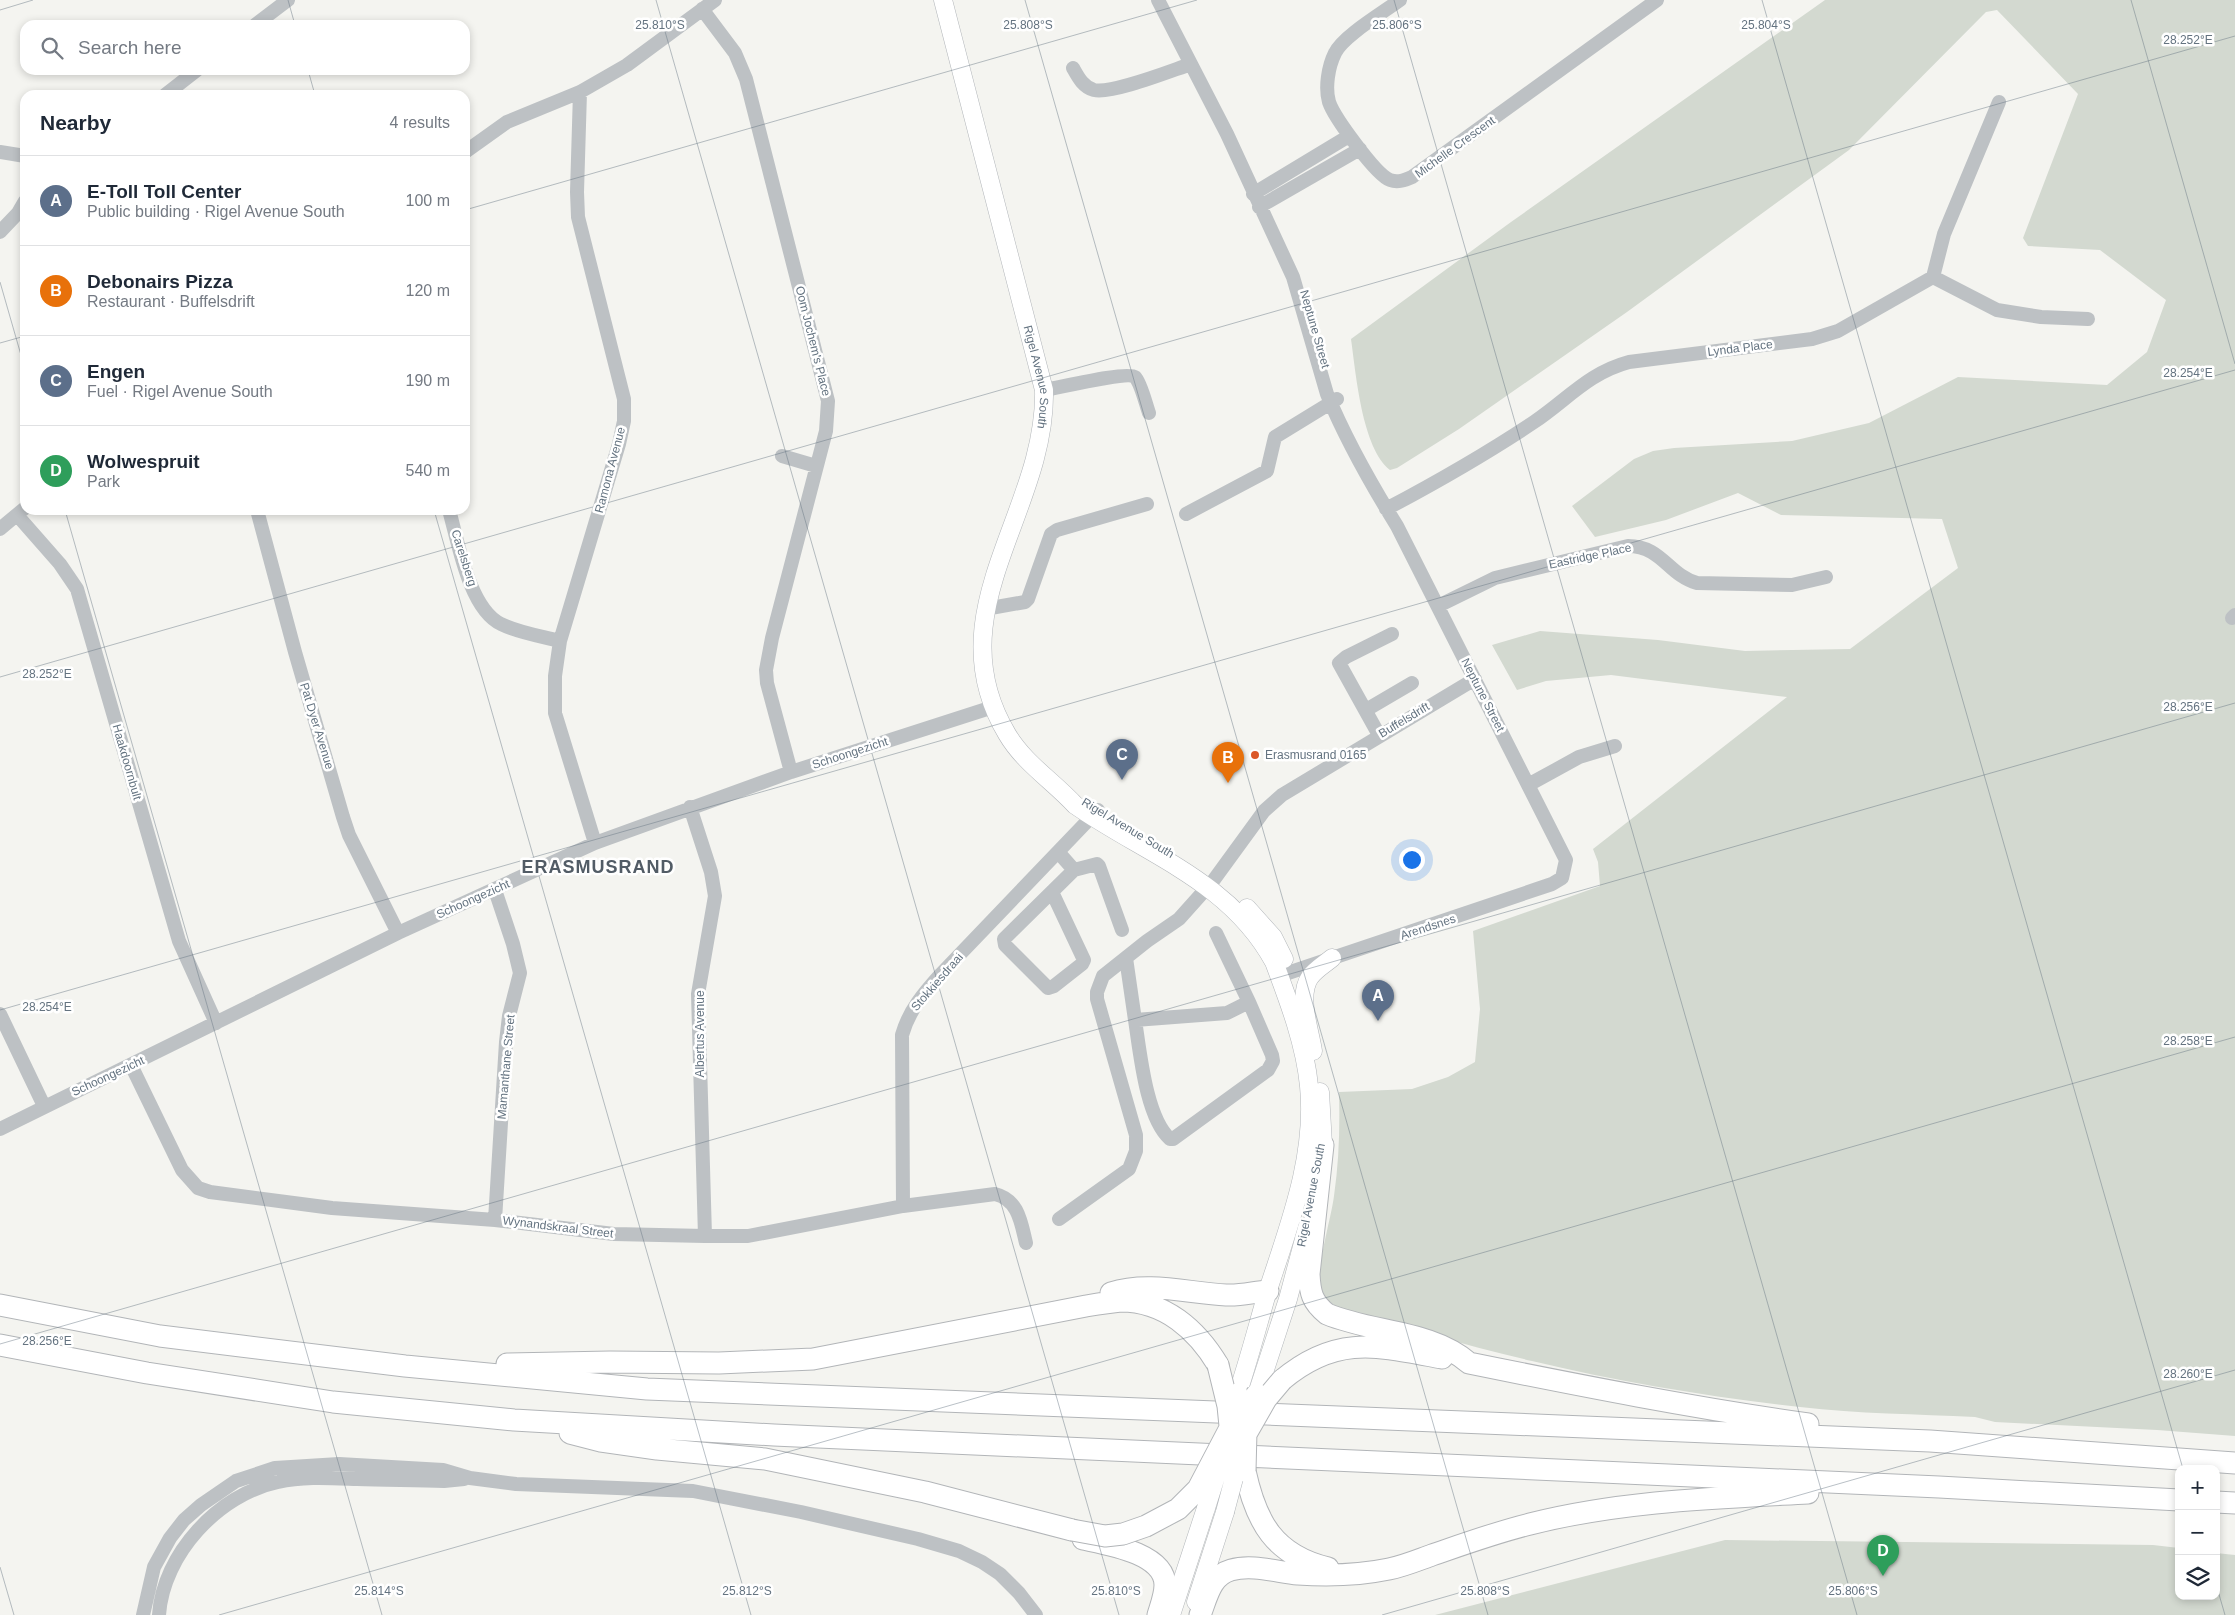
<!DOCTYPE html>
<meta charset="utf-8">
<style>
body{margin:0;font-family:Helvetica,sans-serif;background:#f6f6f7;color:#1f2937}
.controls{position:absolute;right:15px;bottom:15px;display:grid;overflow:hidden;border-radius:10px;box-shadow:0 2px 8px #0003}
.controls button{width:45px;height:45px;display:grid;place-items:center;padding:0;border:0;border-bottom:1px solid #e0e1e3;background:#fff;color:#1f2937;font:25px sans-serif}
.you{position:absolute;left:1411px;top:859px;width:18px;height:18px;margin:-12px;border:4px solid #fff;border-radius:50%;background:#1a73e8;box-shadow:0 0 0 8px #1a73e833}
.badge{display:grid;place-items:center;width:32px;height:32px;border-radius:50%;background:#2563eb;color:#fff;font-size:16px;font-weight:700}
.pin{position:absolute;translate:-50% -41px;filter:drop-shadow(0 1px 2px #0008)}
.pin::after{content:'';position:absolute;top:26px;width:18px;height:15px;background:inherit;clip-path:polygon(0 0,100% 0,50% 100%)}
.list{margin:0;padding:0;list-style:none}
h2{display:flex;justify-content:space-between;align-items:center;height:65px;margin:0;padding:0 20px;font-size:21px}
h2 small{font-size:16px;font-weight:400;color:#747a83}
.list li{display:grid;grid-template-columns:32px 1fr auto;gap:15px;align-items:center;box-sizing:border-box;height:90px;padding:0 20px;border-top:1px solid #e0e1e3}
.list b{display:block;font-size:19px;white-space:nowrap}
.list p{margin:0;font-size:16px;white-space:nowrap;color:#747a83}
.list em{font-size:16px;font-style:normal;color:#747a83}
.icon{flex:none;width:28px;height:28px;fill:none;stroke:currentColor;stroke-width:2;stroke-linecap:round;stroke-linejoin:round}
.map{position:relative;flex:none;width:2235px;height:1615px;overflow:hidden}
.search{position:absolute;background:#fff;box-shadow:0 2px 8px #0003;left:20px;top:20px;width:450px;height:55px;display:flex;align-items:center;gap:12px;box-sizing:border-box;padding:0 18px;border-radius:15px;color:#747a83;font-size:19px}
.panel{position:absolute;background:#fff;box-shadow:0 2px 8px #0003;left:20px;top:90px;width:450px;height:425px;border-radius:15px}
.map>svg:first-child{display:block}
</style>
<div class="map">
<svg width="2235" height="1615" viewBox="0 0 2235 1615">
<rect width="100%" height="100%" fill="#f4f4f0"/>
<path fill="#d3d9d0" d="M1825,0h410v1436l-78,-6 -162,-8 -20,-5c-58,-3 -117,-3 -175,-10 -90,-10 -180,-25 -268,-46 -66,-15 -130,-35 -194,-54 -8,-4 -16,-10 -18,-19 -4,-20 11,-69 14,-92 5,-34 6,-69 5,-104l73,-3 36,-12 27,-15 5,-53 -7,-78 127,-45 -2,-24 -5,-13 194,-152 -176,-22 -65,6 -29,9 -25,-45 48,-14 118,9 87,11 105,-2 108,-81 -16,-49 -161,-4 -43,-22 -72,27 -71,17 -23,-31 62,-47 19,-8 21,-3 118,-7 77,-18 89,-46 149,8 40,-33 19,-52 -66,-50 -72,-4 -5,-8 55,-144 -81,-84 -11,2 -137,138 -222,162 -168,117 -62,39 -7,2c-28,-22 -34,-96 -39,-131l160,-117z
M1725,1540l428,5 26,3v48h37v-43l19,2v60h-800z"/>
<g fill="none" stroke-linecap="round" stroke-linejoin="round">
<g stroke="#b2b6ba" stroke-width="19">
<g id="major">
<path id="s1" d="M943,0l101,390c3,122 -110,222 -37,344 17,29 46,47 68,71 72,50 155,76 199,157 15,40 31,82 35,124 7,71 -20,139 -41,204 -10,34 -19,69 -30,102"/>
<path d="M1247,908l26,29 11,22"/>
<path d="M1313,1051c-3,-21 -16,-55 -3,-74 6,-8 15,-13 22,-19"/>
<path d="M1320,1092l3,53 -3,13"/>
<path d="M1257,1394l31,-95 19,-71"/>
<path d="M1196,1602l29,-90"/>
<path d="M1171,1615l35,-107"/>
</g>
</g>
<g stroke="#b2b5b8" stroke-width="23">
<path id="highway" d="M1323,1145l-14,129c1,19 3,28 18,40 45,19 104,16 142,49 113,23 225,45 339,61
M1111,1293c37,-12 77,0 115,2 14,1 28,-3 42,-4
M0,1305l160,31 81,10 164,20 242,23 1283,52 305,22
M0,1345l147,28 186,29 181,18 260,15 1165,52 240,13
M507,1364l103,-2 109,1 94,-4 273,-53c12,-2 24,-4 35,-5 44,0 76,29 97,64
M1282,1380c55,-46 96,-34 160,-22
M570,1433l31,8 56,8 108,10 160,33 147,38
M1245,1471c11,51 29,84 83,97
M2216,1502l19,1
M1083,1539c23,5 82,14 82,46 0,10 -4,20 -7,30
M1200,1615c7,-17 10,-39 31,-45 21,-6 46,2 67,4 30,2 62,1 91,-5 15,-3 29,-9 43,-14 32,-11 65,-23 98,-31 91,-23 185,-26 278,-31"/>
</g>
<path stroke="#bdc1c4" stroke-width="14" d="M1158,0l69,134 66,143 34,117c19,46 44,90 70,132l169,334 -4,18 -10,6 -273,92
M1400,0c-16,12 -57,36 -65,53 -7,14 -10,35 -6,49 5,15 47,73 61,78 8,3 15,0 22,-3l245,-177
M702,9l33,44 11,26 82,322 -2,30 -54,207 -6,32 1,13 24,89
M255,25l33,-25
M1073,68c5,9 10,19 21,22 19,4 76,-19 97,-26
M580,92l-3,100 1,25 46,182v22l-5,23 -59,197 -5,35v37l40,130
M165,95l32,-25
M0,152l25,4
M465,152l42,-30 73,-30 47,-27 88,-65
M1253,194l96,-58
M1259,207l101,-58
M0,232l18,-19 7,-12
M1933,277l64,33 44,7 47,2
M1044,390c14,-2 83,-19 91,-13 6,6 11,28 14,36
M782,456l34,10
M1386,509c51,-27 100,-55 148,-87 33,-22 54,-49 95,-60l183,-23 26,-8 95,-54 11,-43 55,-132
M257,510l38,142 48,165 6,18 49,98
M449,510c9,31 20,99 52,114 18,9 40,12 59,17
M1186,514l81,-43 8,-34 62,-38
M17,515l43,49 17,25 102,352 37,82
M0,529l25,-21
M1438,606l57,-28 133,-32c34,0 40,29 69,37l95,2 34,-8
M985,609l40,-7 3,-3 23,-65 6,-4 90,-26
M2232,618l3,-3
M1366,710l46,-27
M1379,735l-40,-72 7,-6 46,-23
M1528,785l51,-28 36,-11
M690,807l21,65 4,24 -17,98 7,242
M1074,870l23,-6 2,2 23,64
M1052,892l32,68 -2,4 -28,22 -6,2 -43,-43 -1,-6 70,-69 -15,-17
M1126,958l9,62 92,-7 22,-11 -33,-69
M0,1014l44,92
M1135,1020c5,32 11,98 35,119h3l95,-69 5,-9 -1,-6 -23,-53
M131,1065l51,105 16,18 12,4 122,16 163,12 119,14 91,2h43l155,-30 92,-12c24,6 26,29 31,49
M0,1129l398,-196 197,-90 196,-71 202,-65
M903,1206l-1,-171c7,-25 22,-42 39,-61l157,-164
M1059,1219l70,-50 7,-18v-16l-39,-136v-7l6,-16 44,-35 32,-22 34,-38 51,-70 18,-16 193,-116
M495,1220l11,-178 3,-26 11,-43 -7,-29 -18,-54
M143,1615l11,-48 16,-29 14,-18 17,-15 35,-24 39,-13 64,-4 104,6 27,8 46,6 177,7 108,21 117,27 41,12 23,11 18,12 19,19 17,22
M159,1615c4,-61 60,-121 119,-133 25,-6 53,-4 79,-3 29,1 58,1 87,2l20,-2"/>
<use href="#major" stroke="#fff" stroke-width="18"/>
<use href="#highway" stroke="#fff" stroke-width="21"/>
<g stroke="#b2b6ba" stroke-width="19" stroke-linecap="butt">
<path id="major-bridge" d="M1232,1422l6,-30
M1206,1508l17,-54
M1225,1512l16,-60"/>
</g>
<g stroke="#b2b5b8" stroke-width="23" stroke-linecap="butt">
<path id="highway-bridge" d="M1218,1365l10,41 3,30
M1222,1468l24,-34 20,-35 16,-19
M1245,1471l1,-40
M1072,1530l33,6 18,-2 23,-8 32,-17 20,-20 32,-61 27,-34"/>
</g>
<use href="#major-bridge" stroke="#fff" stroke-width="18"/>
<use href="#highway-bridge" stroke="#fff" stroke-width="21"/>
</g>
<path fill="none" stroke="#647380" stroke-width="1" stroke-opacity="0.45" d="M288,0l7,25M656,0l463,1615M1025,0l463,1615M1394,0l463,1615M1762,0l421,1469M2131,0l104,364M0,10l33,-10M308,70l7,25M465,210l732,-210M0,282l25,87M0,343l25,-7M65,510l317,1105M434,510l317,1105M0,677l2235,-641M0,1010l2235,-640M0,1344l2235,-641M0,1567l14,48M2216,1584l9,31M219,1615l2016,-578M1382,1615l853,-245"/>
<circle fill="#db5829" stroke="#fff" stroke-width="2" cx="1255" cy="755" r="5"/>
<g text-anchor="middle" stroke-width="5" stroke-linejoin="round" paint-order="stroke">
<g font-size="12" fill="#647380" stroke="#fff">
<text transform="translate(1455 147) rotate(-36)" y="4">Michelle Crescent</text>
<text transform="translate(1315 329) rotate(74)" y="4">Neptune Street</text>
<text transform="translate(813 341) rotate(76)" y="4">Oom Jochem's Place</text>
<text transform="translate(1740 348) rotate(-7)" y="4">Lynda Place</text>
<text dy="4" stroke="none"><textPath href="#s1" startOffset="389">Rigel Avenue South</textPath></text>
<text transform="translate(610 470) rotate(-75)" y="4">Ramona Avenue</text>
<text transform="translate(1590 556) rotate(-12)" y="4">Eastridge Place</text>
<text transform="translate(464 558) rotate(72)" y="4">Carelsberg</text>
<text transform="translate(1483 695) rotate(63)" y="4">Neptune Street</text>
<text transform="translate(1404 720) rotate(-31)" y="4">Buffelsdrift</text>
<text transform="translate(317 726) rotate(73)" y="4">Pat Dyer Avenue</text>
<text transform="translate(850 753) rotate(-18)" y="4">Schoongezicht</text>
<text transform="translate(127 762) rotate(74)" y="4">Haakdoornbult</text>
<text transform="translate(1128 828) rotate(31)" y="4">Rigel Avenue South</text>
<text transform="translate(473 899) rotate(-24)" y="4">Schoongezicht</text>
<text transform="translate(1428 927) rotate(-18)" y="4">Arendsnes</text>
<text transform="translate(937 982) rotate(-49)" y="4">Stokkiesdraai</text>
<text transform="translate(700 1034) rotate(-90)" y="4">Albertus Avenue</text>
<text transform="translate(506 1067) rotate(-85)" y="4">Mamanthane Street</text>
<text transform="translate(108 1076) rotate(-25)" y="4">Schoongezicht</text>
<text transform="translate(1311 1195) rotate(-79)" y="4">Rigel Avenue South</text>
<text transform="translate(558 1227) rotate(7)" y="4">Wynandskraal Street</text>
</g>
<g font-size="12" fill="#647380" stroke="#fff" text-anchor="start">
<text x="1265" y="759">Erasmusrand 0165</text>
</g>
<g font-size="18" font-weight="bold" letter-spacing="1" fill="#525c66" stroke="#fff">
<text x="598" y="873">ERASMUSRAND</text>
</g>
</g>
<g font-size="12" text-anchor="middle" fill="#647380" stroke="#fff" stroke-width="5" stroke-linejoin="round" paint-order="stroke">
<text x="660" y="29">25.810°S</text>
<text x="1028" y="29">25.808°S</text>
<text x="1397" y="29">25.806°S</text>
<text x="1766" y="29">25.804°S</text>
<text x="2188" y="44">28.252°E</text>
<text x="2188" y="377">28.254°E</text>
<text x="47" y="678">28.252°E</text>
<text x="2188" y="711">28.256°E</text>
<text x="47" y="1011">28.254°E</text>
<text x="2188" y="1045">28.258°E</text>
<text x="47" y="1345">28.256°E</text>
<text x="2188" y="1378">28.260°E</text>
<text x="379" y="1595">25.814°S</text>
<text x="747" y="1595">25.812°S</text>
<text x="1116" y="1595">25.810°S</text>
<text x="1485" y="1595">25.808°S</text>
<text x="1853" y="1595">25.806°S</text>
</g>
</svg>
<div class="controls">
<button>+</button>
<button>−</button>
<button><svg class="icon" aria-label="layers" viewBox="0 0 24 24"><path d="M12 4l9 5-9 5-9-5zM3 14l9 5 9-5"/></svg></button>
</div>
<div class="you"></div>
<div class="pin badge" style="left:1378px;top:1021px;background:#5c6f8a">A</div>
<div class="pin badge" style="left:1228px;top:783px;background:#e8710a">B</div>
<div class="pin badge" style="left:1122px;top:780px;background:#5c6f8a">C</div>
<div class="pin badge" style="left:1883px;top:1576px;background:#2e9e5b">D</div>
<div class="search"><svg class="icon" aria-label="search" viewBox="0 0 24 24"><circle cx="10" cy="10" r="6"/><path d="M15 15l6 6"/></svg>Search here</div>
<section class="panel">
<h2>Nearby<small>4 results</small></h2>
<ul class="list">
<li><span class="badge" style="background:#5c6f8a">A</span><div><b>E-Toll Toll Center</b><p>Public building · Rigel Avenue South</p></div><em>100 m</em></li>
<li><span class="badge" style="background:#e8710a">B</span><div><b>Debonairs Pizza</b><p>Restaurant · Buffelsdrift</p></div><em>120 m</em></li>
<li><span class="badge" style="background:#5c6f8a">C</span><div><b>Engen</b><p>Fuel · Rigel Avenue South</p></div><em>190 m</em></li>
<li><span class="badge" style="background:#2e9e5b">D</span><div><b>Wolwespruit</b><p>Park</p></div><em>540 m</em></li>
</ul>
</section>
</div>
